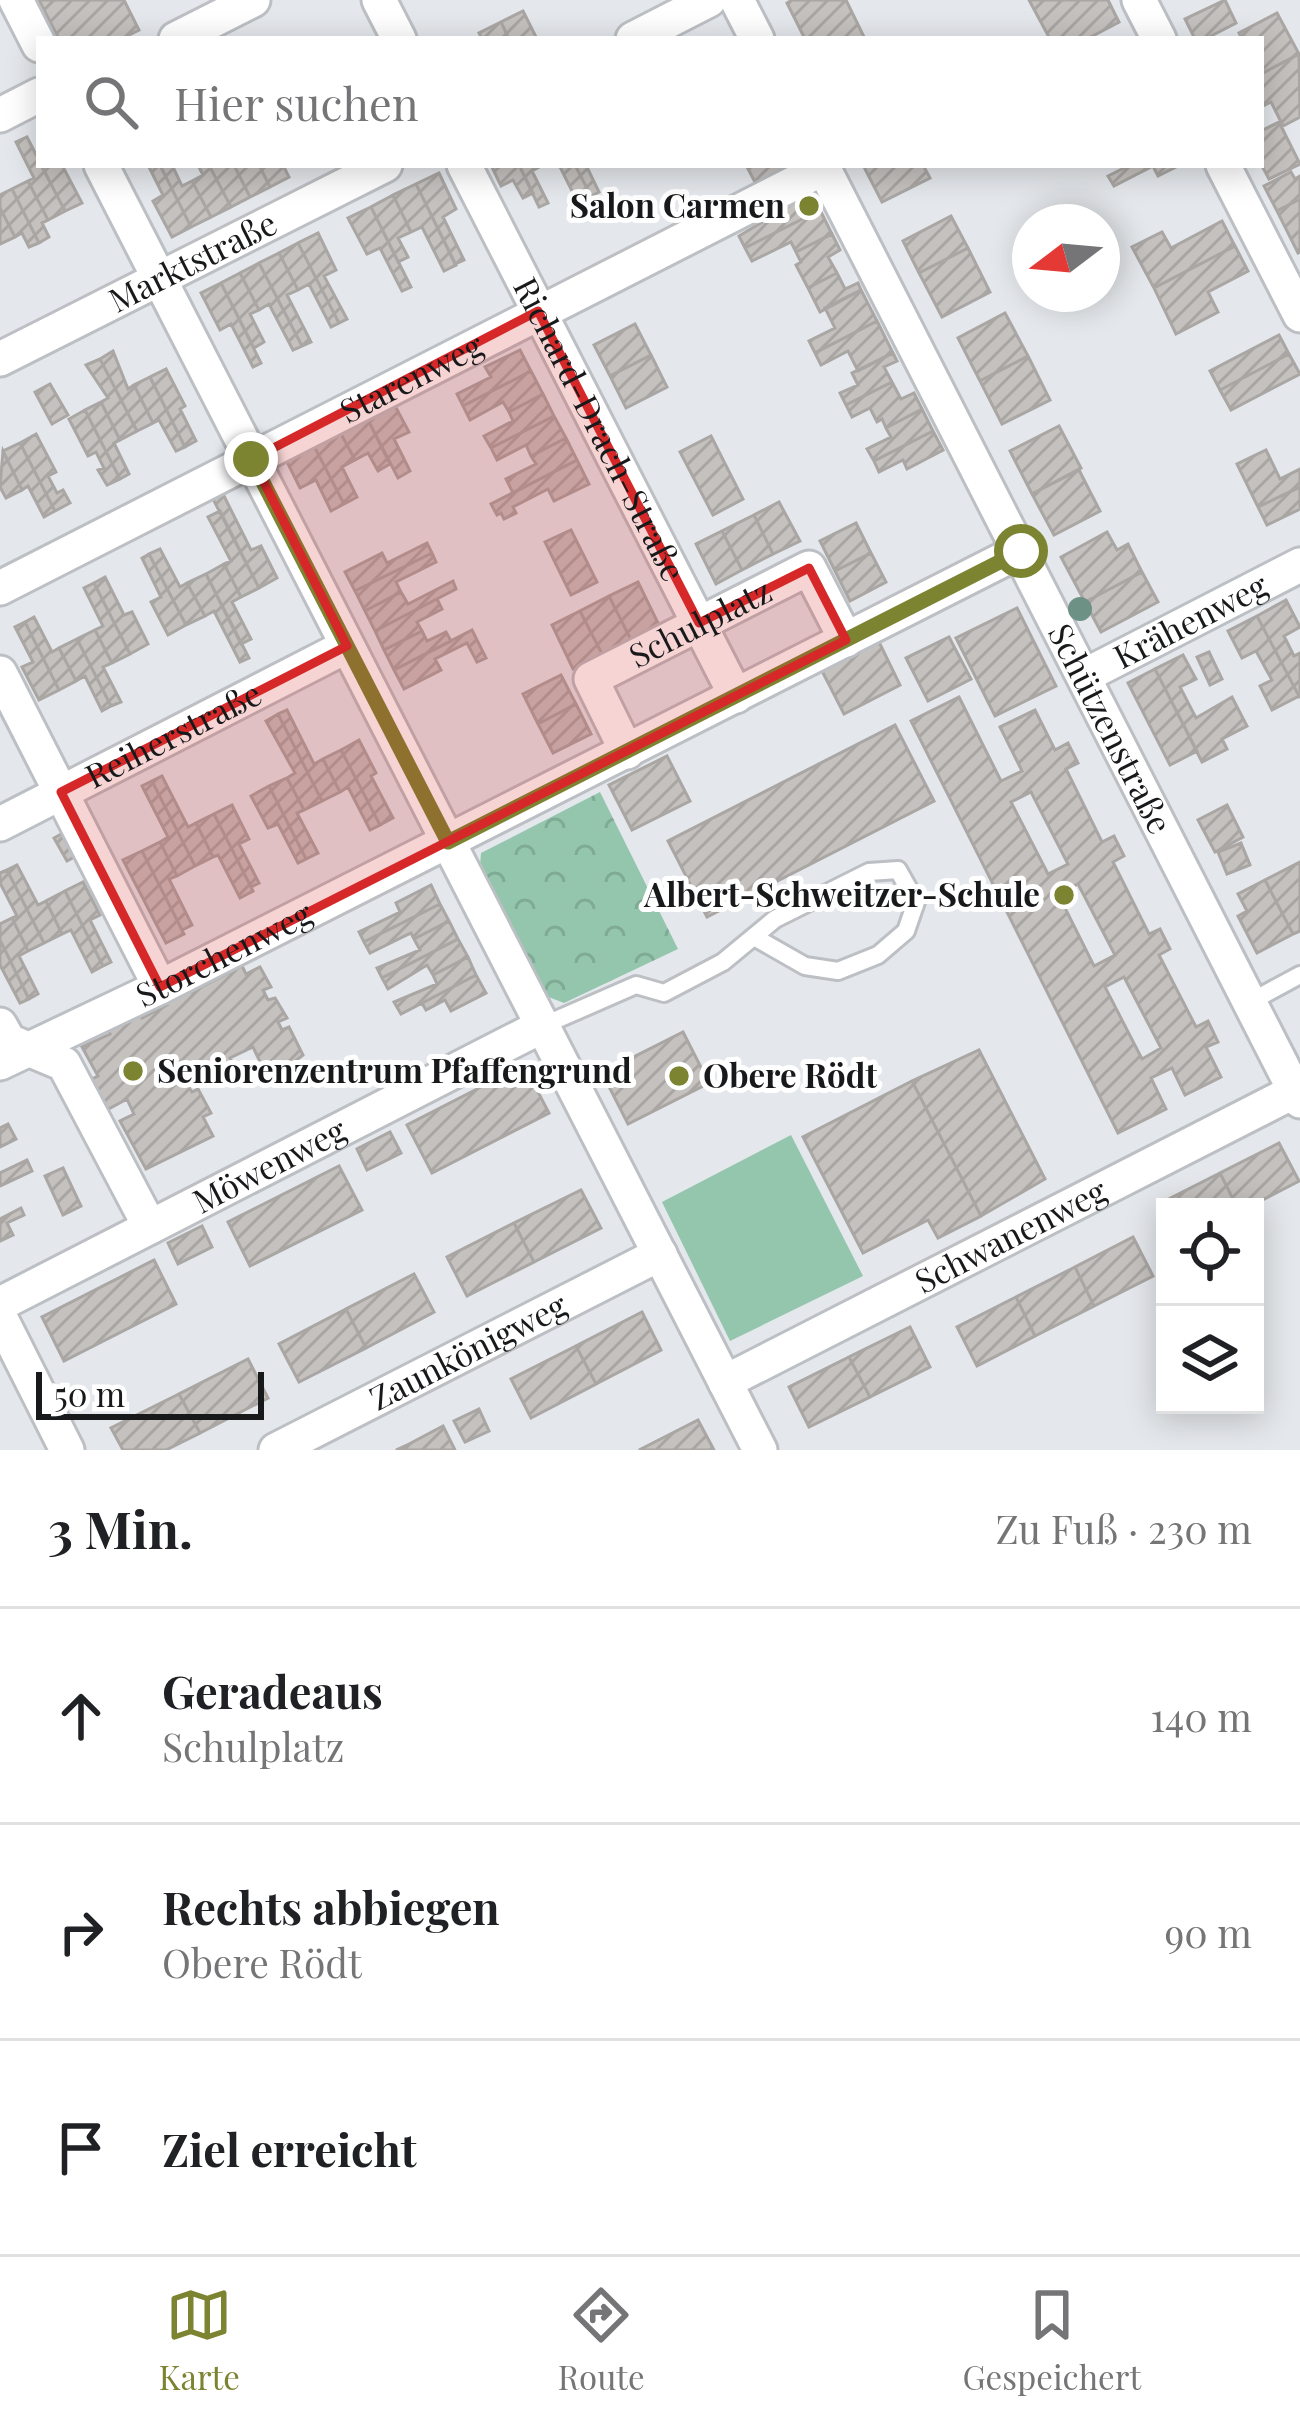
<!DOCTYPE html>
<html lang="de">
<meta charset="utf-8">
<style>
body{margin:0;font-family:"Playfair Display",serif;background:#f6f6f6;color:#202124}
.controls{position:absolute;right:36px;bottom:36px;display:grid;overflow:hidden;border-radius:0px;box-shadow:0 6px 30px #0003}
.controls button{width:108px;height:108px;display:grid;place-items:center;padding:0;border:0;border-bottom:3px solid #e0e0e0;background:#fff;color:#202124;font:60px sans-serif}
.compass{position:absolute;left:1012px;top:204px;width:108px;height:108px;border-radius:50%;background:#fff;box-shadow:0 6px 30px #0003;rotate:254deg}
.scale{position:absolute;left:36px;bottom:30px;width:228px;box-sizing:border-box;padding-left:12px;border:6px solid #18191b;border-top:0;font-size:33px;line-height:42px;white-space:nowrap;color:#18191b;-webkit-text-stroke:9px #fff;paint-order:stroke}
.stop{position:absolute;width:36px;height:36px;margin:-27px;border:9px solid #7c8431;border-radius:50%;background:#fff}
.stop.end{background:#7c8431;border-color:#fff;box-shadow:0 3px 12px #0008}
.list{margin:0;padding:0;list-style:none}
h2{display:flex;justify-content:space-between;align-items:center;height:156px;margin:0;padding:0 48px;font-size:51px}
h2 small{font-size:39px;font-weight:400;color:#757577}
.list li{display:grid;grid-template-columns:78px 1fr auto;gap:36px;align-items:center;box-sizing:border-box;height:216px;padding:0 48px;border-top:3px solid #e0e0e0}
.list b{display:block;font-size:45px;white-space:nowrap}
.list p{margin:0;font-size:39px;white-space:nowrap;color:#757577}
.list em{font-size:39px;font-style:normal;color:#757577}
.icon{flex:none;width:66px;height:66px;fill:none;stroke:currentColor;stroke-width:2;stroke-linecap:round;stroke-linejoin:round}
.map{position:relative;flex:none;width:1300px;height:1450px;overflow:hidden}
.search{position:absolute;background:#fff;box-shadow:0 6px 30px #0003;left:36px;right:36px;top:36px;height:132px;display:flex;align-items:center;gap:30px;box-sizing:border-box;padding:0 42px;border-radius:0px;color:#757577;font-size:45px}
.sheet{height:804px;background:#fff}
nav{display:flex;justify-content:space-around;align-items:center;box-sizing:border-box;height:168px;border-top:3px solid #e0e0e0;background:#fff;font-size:33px;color:#757577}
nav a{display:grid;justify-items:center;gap:6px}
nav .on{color:#7c8431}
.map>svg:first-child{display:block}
</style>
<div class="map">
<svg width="1300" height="1450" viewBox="0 0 1300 1450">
<defs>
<pattern id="park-crowns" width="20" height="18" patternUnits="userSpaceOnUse" patternTransform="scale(3)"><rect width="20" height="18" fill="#94c6ad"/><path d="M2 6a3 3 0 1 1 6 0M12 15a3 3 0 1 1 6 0" fill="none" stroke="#7faa94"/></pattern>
<pattern id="building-hatch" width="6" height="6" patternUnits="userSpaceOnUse" patternTransform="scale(3)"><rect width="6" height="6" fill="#c5c1be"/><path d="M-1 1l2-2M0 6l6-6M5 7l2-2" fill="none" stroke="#a8a5a3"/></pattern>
</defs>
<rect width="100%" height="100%" fill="#e4e7eb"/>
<path fill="#94c6ad" d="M791,1135l72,141 -133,65 -68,-139z"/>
<path fill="url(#park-crowns)" d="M600,792l78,157 -114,54 -18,-7 -66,-130 1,-13z"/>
<path fill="url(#building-hatch)" stroke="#a9a6a3" stroke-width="3" fill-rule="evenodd" d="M39,0h85l15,30 -18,9h-62z
M792,0h54l19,39h-60l-18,-36z
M1029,0h79l11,22 -32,17h-37z
M1225,0l11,23 -31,16h-10l-10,-20z
M523,11l14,28h-28l-8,-17z
M1277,13l22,41 -38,20v-35h-19l-3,-6z
M501,22l8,17h-27l-3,-6z
M1299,54l1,63 -17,9 -12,-24 -10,5v-33z
M1279,122l21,42 -31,15 -8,-15v-33z
M27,137l38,74 -17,9 -20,-39 6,-3 -18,-36z
M41,165h21l20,38 -17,8z
M148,165h12l31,62 -19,10 -19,-36 10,-6z
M172,165l10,21 10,-5 19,36 -20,10 -30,-60z
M198,165h11l22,42 -20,10 -19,-36 11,-6z
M209,165h25l16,32 -19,10z
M234,165h25l11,22 -20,10z
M259,165h24l6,12 -19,10z
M491,165h28l14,28 -10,5 -10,-18 -12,6z
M519,165h24l-11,6 16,32 -9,4z
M559,165h16l16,31 -13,7z
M575,165h11l13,27 -8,4z
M746,165h51l-40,21z
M863,165h60l7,13 -48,24z
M1130,165h50l-22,11 -5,-10 -39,20 -6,-10z
M1291,172l4,7 5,-3v23l-23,12 -13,-25z
M439,173l17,36 -13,8 21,43 -9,4 -39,-80z
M28,181l20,39 -6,3 7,14 -10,6 -27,-54z
M416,184l40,81 -12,6 -22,-44 -11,5 -18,-37z
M12,189l27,54 -10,4 -7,-14 -7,4 -15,-29v-13z
M811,193l9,17 -75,38 -6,-12z
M393,195l18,37 -13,6 10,19 -10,5 -27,-55z
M1300,199v53l-2,1 -21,-42z
M371,207l40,80 -9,4 -22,-43 -13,6 -19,-36z
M0,208l15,29 -15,7z
M820,210l12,24 -36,18 -5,-10 -39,19 -7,-13z
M951,216l17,32 -49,25 -16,-32z
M1222,221l13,25 -81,42 -22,-41 30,-15 9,16z
M318,233l18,37 -12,6 23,43 -8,4 -41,-80z
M832,234l8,16 -12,7 9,16 -29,15 -12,-23 5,-3 -5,-10z
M298,243l41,80 -8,4 -22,-43 -11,6 -19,-37z
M1235,246l13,25 -40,21 10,20 -42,22 -22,-46z
M968,248l22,44 -48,25 -23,-44z
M279,253l19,37 -11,5 24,47 -9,4 -43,-83z
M259,263l43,83 -9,4 -24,-46 -10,6 -19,-37z
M240,273l19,37 -9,4 14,28 -10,6 -33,-65z
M837,273l8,16 13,-6 3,7 -41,22 -12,-24z
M221,283l40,80 -8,4 -22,-43 -11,6 -19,-37z
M861,290l16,31 -62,32 -6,-12 26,-13 -10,-20z
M1005,313l23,43 -48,25 -22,-43z
M877,321l16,32 -35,18 -10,-20 -27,14 -6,-12z
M635,324l16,31 -41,21 -16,-31z
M1279,335l10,19 -69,36 -10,-19z
M520,350l11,21 -68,35 -6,-12 34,-17 -6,-10z
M113,351l15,38 6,-4 19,38 -16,8 -37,-72z
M893,353l4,8 -13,6 8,15 -46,23 -6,-12 18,-8 -6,-12z
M1289,354l11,20 -69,36 -11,-20z
M651,355l16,32 -41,21 -16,-32z
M1028,356l22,44 -48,24 -22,-43z
M100,359l37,72 -17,9 -19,-38 7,-4 -22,-33z
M166,369l19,37 -5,3 16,32 -11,6 -35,-70z
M531,371l12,23 -34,18 -6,-10 -33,18 -7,-14z
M150,377l35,70 -9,4 -17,-31 -6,3 -19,-38z
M892,382l9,17 13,-6 8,16 -36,19 -4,-9 -5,3 -7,-14 -18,9 -6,-12z
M50,384l18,31 -16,9 -17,-32z
M543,394l11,22 -63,32 -7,-12 29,-15 -4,-9z
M101,402l19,38 -6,3 15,31 -9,5 -35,-69z
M394,404l15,28 -15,7 16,32 -12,7 -31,-60z
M922,409l11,22 -59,30 -7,-12 24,-12 -5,-9z
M85,410l35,69 -13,6 -9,-15 6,-2 -8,-16 -8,4 -19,-37z
M554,416l12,22 -35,18 -5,-11 -29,15 -6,-12z
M367,418l23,46 -12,7 -10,-18 -13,7 -15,-28z
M1059,426l22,42 -49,26 -22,-43z
M933,431l10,19 -36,19 -4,-9 -24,12 -5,-11z
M340,432l15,28 -13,7 15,30 -13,7 -30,-58z
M36,434l20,38 -8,4 9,17 6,-3 7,13 -15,8 -35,-68z
M711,436l32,63 -30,16 -33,-63z
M566,438l11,22 -64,33 -7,-14 30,-15 -5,-8z
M20,443l35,68 -11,6 -16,-31 -6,4 -19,-39z
M314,446l30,58 -13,7 -15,-31 -16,8 -14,-28z
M1266,450l14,29 20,-10v18l-42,20 -21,-43z
M3,451l19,39 -16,8 -6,-11z
M577,460l12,24 -35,17 -6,-12 -35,18 3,6 -12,6 -3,-6 -4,2 -6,-11z
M1079,470l21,41 -46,24 -22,-41z
M1300,487v22l-33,16 -9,-18z
M223,494l28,56 10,-4 16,32 -18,10 -46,-89z
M779,502l21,39 -27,13 -19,-39z
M220,511l39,77 -18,9 -17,-33 7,-3 -23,-44z
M754,515l19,39 -31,16 -20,-39z
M856,523l15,30 -36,18 -15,-30z
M571,530l26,52 -26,13 -26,-53z
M722,531l20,39 -26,14 -20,-40z
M1107,532l10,18 11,-6 14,28 -57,30 -24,-45z
M427,543l5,10 -77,38 -10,-19 37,-19 5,10z
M160,549l20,38 7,-4 18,33 -19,9 -37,-71z
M432,553l4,9 -40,20 5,10 -36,19 -10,-20z
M871,553l15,29 -36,19 -15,-30z
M149,554l37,71 -18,10 -17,-33 10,-5 -19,-39z
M224,564l17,33 -9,5 19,37 -10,5 -35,-70z
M1142,572l16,30 -57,30 -16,-30z
M206,574l43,84 -9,4 -26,-51 -9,5 -18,-33z
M105,577l19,38 8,-3 16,32 -18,10 -36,-71z
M453,581l3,8 -81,42 -10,-20 36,-19 7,12z
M638,582l21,43 -28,15 -22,-44z
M94,583l36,71 -18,9 -17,-33 8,-4 -19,-38z
M609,596l22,44 -29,14 -22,-43z
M437,599l5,10 -25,13 5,9 -38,19 -9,-19z
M1286,600l14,27 -16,9 10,20 6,-3v45l-43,-82z
M1017,608l39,78 -61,30 -39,-78z
M580,611l22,43 -29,15 -21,-44z
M1257,616l42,80 -27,14 -12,-24 12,-6 -16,-29 -14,7 -14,-27z
M34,617l18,35 7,-4 17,33 -17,9 -34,-68z
M25,622l34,68 -20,10 -17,-33 11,-5 -18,-35z
M95,630l17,33 -9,4 18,35 -10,4 -34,-67z
M472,630l14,28 -9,4 -10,-19 -32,16 6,11 -37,19 -10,-19z
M422,631l5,10 19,-9 5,9 -57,29 -10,-20z
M949,637l22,42 -43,22 -22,-43z
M77,639l34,67 -9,5 -17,-35 -9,5 -17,-33z
M879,642l21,43 -56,29 -22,-43z
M1209,652l13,27 -12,6 -13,-28z
M1183,655l13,24 -16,8 16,31 36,-21 15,29 -25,13 5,10 -25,13 -47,-93z
M1155,669l42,82 -27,14 -42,-82z
M561,675l15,29 -38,20 -15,-30z
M959,697l42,84 21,-10 -22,-44 35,-17 20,40 13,-7 10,20 -12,6 36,73 12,-6 10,20 -11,6 36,72 11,-5 10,20 -11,6 37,72 12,-6 10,21 -12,5 15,30 -36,18 -13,-27 -21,10 15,31 -48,24 -207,-412zM1031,792l37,72 -20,10 -37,-72zM1078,884l37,71 -21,11 -36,-72zM1124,977l37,71 -19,11 -37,-72z
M576,704l15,30 -38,19 -15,-29z
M287,710l27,54 9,-5 17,33 -18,9 -44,-87z
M278,714l44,87 -18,9 -17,-32 8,-5 -29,-52z
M895,725l39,76 -227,116 -39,-76z
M359,740l17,33 -5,3 22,42 -13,7 -39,-75z
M341,750l39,75 -10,5 -22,-43 -8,5 -17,-33z
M667,756l23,45 -58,29 -23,-45z
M162,776l26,51 8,-4 17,34 -18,9 -43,-85z
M287,778l17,32 -7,3 21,40 -12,6 -37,-73z
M152,781l43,85 -18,10 -17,-34 8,-5 -26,-51z
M269,786l37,73 -8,4 -20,-39 -10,4 -17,-32z
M232,805l17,34 -10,5 20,39 -8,4 -37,-73z
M1227,805l16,32 -28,15 -17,-32z
M214,814l39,77 -13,7 -22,-43 -5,2 -17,-34z
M65,832l13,23 -11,6 -13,-23z
M160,842l17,34 -8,3 23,46 -10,5 -40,-79z
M1241,843l9,22 -23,9 -9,-22z
M142,851l42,83 -18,9 -43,-83z
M1300,862v69l-7,3 -28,-54z
M17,865l21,40 8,-4 16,33 -18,9 -37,-73z
M7,870l37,73 -16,8 -16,-33 5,-2 -17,-33v-10z
M1265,880l28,54 -36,19 -19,-37 9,-5 -9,-17z
M83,882l17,33 -10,5 21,42 -8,4 -38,-75z
M431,885l9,19 -76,38 -5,-10 41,-20 -4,-9z
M65,891l38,75 -11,6 -21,-42 -9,4 -16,-33z
M440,904l9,17 -35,18 -3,-6 -41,20 -6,-11z
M12,918l16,33 -9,5 19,38 -9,5 -29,-59v-16z
M449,921l9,18 -76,39 -5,-10 43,-18 -6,-11z
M458,939l10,18 -35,18 -6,-10 -39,24 -6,-11z
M0,940l29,59 -9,4 -20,-38z
M468,957l8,18 -75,39 -7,-12 43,-18 -4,-9z
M242,966l4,8 14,-7 11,20 -8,3 5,10 7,-2 12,20 -9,4 4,8 7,-3 14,28 -34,26 -16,-34 -23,11 3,6 -25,13 -36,-14 -4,15 20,8 4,6 6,-3 13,24 -8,4 10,19 -67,33 -26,-48 14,-7 -7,-15 -22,12 -15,-31 8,-4 -16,-29 28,-13 -6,-11 33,-15 5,10 25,-13 -4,-7 26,-13 3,7z
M476,975l10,18 -35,18 -6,-11 -19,10 -4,-7z
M683,1032l26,51 -81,41 -26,-51z
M979,1050l66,129 -64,37 -69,-135z
M524,1065l25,48 -117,60 -25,-48z
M912,1081l69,135 -43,22 -10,-18 -65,33 -60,-116z
M8,1124l8,15 -16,8v-19z
M390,1132l11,21 -34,17 -10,-21z
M1279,1143l20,38 -50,26h-12l-17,-34z
M27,1160l5,11 -32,15v-13z
M339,1166l23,44 -112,56 -22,-44z
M63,1168l18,38 -18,9 -18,-39z
M1220,1173l17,34h-72v4l-4,-8z
M581,1190l20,38 -67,34 -20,-39z
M21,1208l3,7 -17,8 6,12 -13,6v-22z
M514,1223l20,39 -67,34 -20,-39z
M202,1226l10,21 -34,17 -10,-21z
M1133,1237l20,39 -59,30 -19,-39z
M154,1260l22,44 -112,57 -22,-44z
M1075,1267l19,39 -59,30 -19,-39z
M414,1274l20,38 -68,36 -20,-39z
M1016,1297l19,39 -58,30 -20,-39z
M346,1309l20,39 -67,34 -20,-38z
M642,1312l19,38 -65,34 -20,-38z
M910,1327l20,40 -60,30 -21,-40z
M576,1346l20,38 -65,34 -20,-39z
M849,1357l21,40 -61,30 -20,-40z
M248,1359l20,39 -68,35 -21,-39z
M179,1394l21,39 -34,17h-43l-12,-22z
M479,1409l10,22 -24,11 -11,-21z
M698,1420l16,30h-75z
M443,1426l12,24h-59l13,-6z"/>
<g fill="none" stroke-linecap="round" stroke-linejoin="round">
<g stroke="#bcbfc3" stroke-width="22">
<path id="service" d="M1250,1002l50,-27
M542,1026l94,-41 28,8 59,-31 52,-43 94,-47 29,-2 18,32 -10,29 -28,24 -40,16 -33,-5 -49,-28"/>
</g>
<g stroke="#bcbfc3" stroke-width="39">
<g id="minor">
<path d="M16,0l23,45"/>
<path d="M379,0l20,39"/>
<path d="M737,0l20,39"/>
<path d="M1139,0l20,39"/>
<path d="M176,39l77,-39"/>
<path d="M633,39l76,-39"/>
<path d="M0,115l39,-20"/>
<path d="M101,165l659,1285"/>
<path id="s1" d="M464,165l272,531"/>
<path id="s2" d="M822,165l478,936"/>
<path d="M1223,165l77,150"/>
<path id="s3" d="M0,359l385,-194"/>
<path id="s4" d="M0,588l824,-420"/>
<path d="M0,673l160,314"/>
<path id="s5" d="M1084,676l216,-111"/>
<path id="s6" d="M627,752l-36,-73 218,-111 37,72"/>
<path id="s7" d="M0,824l347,-178"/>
<path d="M0,1025l9,16 55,23 86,163"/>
<path id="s8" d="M0,1063l160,-76 860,-436"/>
<path id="s9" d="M0,1304l542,-278"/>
<path d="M0,1317l67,133"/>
<path id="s10" d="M725,1382l570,-291"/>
<path id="s11" d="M276,1450l384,-196"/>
</g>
</g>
<use href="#service" stroke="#fff" stroke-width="16"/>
<use href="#minor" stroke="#fff" stroke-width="33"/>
</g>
<circle fill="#6e9186" cx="1080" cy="609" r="12"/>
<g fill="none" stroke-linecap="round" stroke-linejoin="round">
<path stroke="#7c8431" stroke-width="15" d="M251,459l197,383 573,-291"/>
</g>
<path fill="#d62828" fill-opacity="0.2" stroke="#d62828" stroke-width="9" stroke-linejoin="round" d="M538,311l161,312 110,-55 37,72 -686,347 -99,-195 286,-146 -95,-187z"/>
<g fill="#7c8431" stroke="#fff" stroke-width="4.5">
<circle cx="809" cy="206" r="12"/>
<circle cx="1064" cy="895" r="12"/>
<circle cx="133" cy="1071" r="12"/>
<circle cx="679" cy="1076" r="12"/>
</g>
<g text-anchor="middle" stroke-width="10" stroke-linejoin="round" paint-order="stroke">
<g font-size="33" font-weight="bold" fill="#18191b" stroke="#fff" text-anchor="end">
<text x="785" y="218">Salon Carmen</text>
<text x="1040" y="907">Albert-Schweitzer-Schule</text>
<text x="157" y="1083" text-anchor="start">Seniorenzentrum Pfaffengrund</text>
<text x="703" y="1088" text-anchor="start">Obere Rödt</text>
</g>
<g font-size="33" fill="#18191b" stroke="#fff">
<text dy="12" stroke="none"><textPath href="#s3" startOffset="216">Marktstraße</textPath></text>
<text dy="12" stroke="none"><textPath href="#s4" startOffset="462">Starenweg</textPath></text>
<text dy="12" stroke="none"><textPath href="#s1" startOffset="297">Richard-Drach-Straße</textPath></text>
<text dy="12" stroke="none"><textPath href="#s5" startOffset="120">Krähenweg</textPath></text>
<text dy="12" stroke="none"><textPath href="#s6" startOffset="204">Schulplatz</textPath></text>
<text dy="12" stroke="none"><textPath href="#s2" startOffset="633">Schützenstraße</textPath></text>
<text dy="12" stroke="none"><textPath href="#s7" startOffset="195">Reiherstraße</textPath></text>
<text dy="12" stroke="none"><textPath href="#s8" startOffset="249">Storchenweg</textPath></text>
<text dy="12" stroke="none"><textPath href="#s9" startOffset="303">Möwenweg</textPath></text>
<text dy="12" stroke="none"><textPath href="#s10" startOffset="321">Schwanenweg</textPath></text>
<text dy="12" stroke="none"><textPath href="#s11" startOffset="216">Zaunkönigweg</textPath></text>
</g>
</g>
</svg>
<div class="controls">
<button><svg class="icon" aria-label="locate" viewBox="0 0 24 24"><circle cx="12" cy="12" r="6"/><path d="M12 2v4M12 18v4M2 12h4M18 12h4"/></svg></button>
<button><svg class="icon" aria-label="layers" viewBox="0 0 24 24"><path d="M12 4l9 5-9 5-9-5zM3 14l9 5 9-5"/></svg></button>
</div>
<svg class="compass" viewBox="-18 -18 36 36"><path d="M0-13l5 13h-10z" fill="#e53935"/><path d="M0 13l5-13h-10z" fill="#757577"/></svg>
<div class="scale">50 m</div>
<div class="stop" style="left:1021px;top:551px"></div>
<div class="stop end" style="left:251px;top:459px"></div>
<div class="search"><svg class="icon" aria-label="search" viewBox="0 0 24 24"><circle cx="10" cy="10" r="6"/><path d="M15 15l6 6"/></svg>Hier suchen</div>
</div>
<section class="sheet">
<h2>3 Min.<small>Zu Fuß · 230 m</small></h2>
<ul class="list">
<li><svg class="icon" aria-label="ahead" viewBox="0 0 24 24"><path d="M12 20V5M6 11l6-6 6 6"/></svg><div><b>Geradeaus</b><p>Schulplatz</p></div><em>140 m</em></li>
<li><svg class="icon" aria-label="right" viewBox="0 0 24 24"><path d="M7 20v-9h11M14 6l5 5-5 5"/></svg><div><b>Rechts abbiegen</b><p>Obere Rödt</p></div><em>90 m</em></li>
<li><svg class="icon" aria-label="arrive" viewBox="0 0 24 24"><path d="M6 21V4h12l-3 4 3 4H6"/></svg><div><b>Ziel erreicht</b></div></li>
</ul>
</section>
<nav>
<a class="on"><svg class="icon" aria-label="map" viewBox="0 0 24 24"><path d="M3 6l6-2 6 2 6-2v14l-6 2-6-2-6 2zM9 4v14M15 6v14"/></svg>Karte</a>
<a><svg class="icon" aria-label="directions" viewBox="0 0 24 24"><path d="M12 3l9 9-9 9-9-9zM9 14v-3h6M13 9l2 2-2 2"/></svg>Route</a>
<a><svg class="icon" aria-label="saved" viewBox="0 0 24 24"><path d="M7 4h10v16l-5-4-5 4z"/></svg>Gespeichert</a>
</nav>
